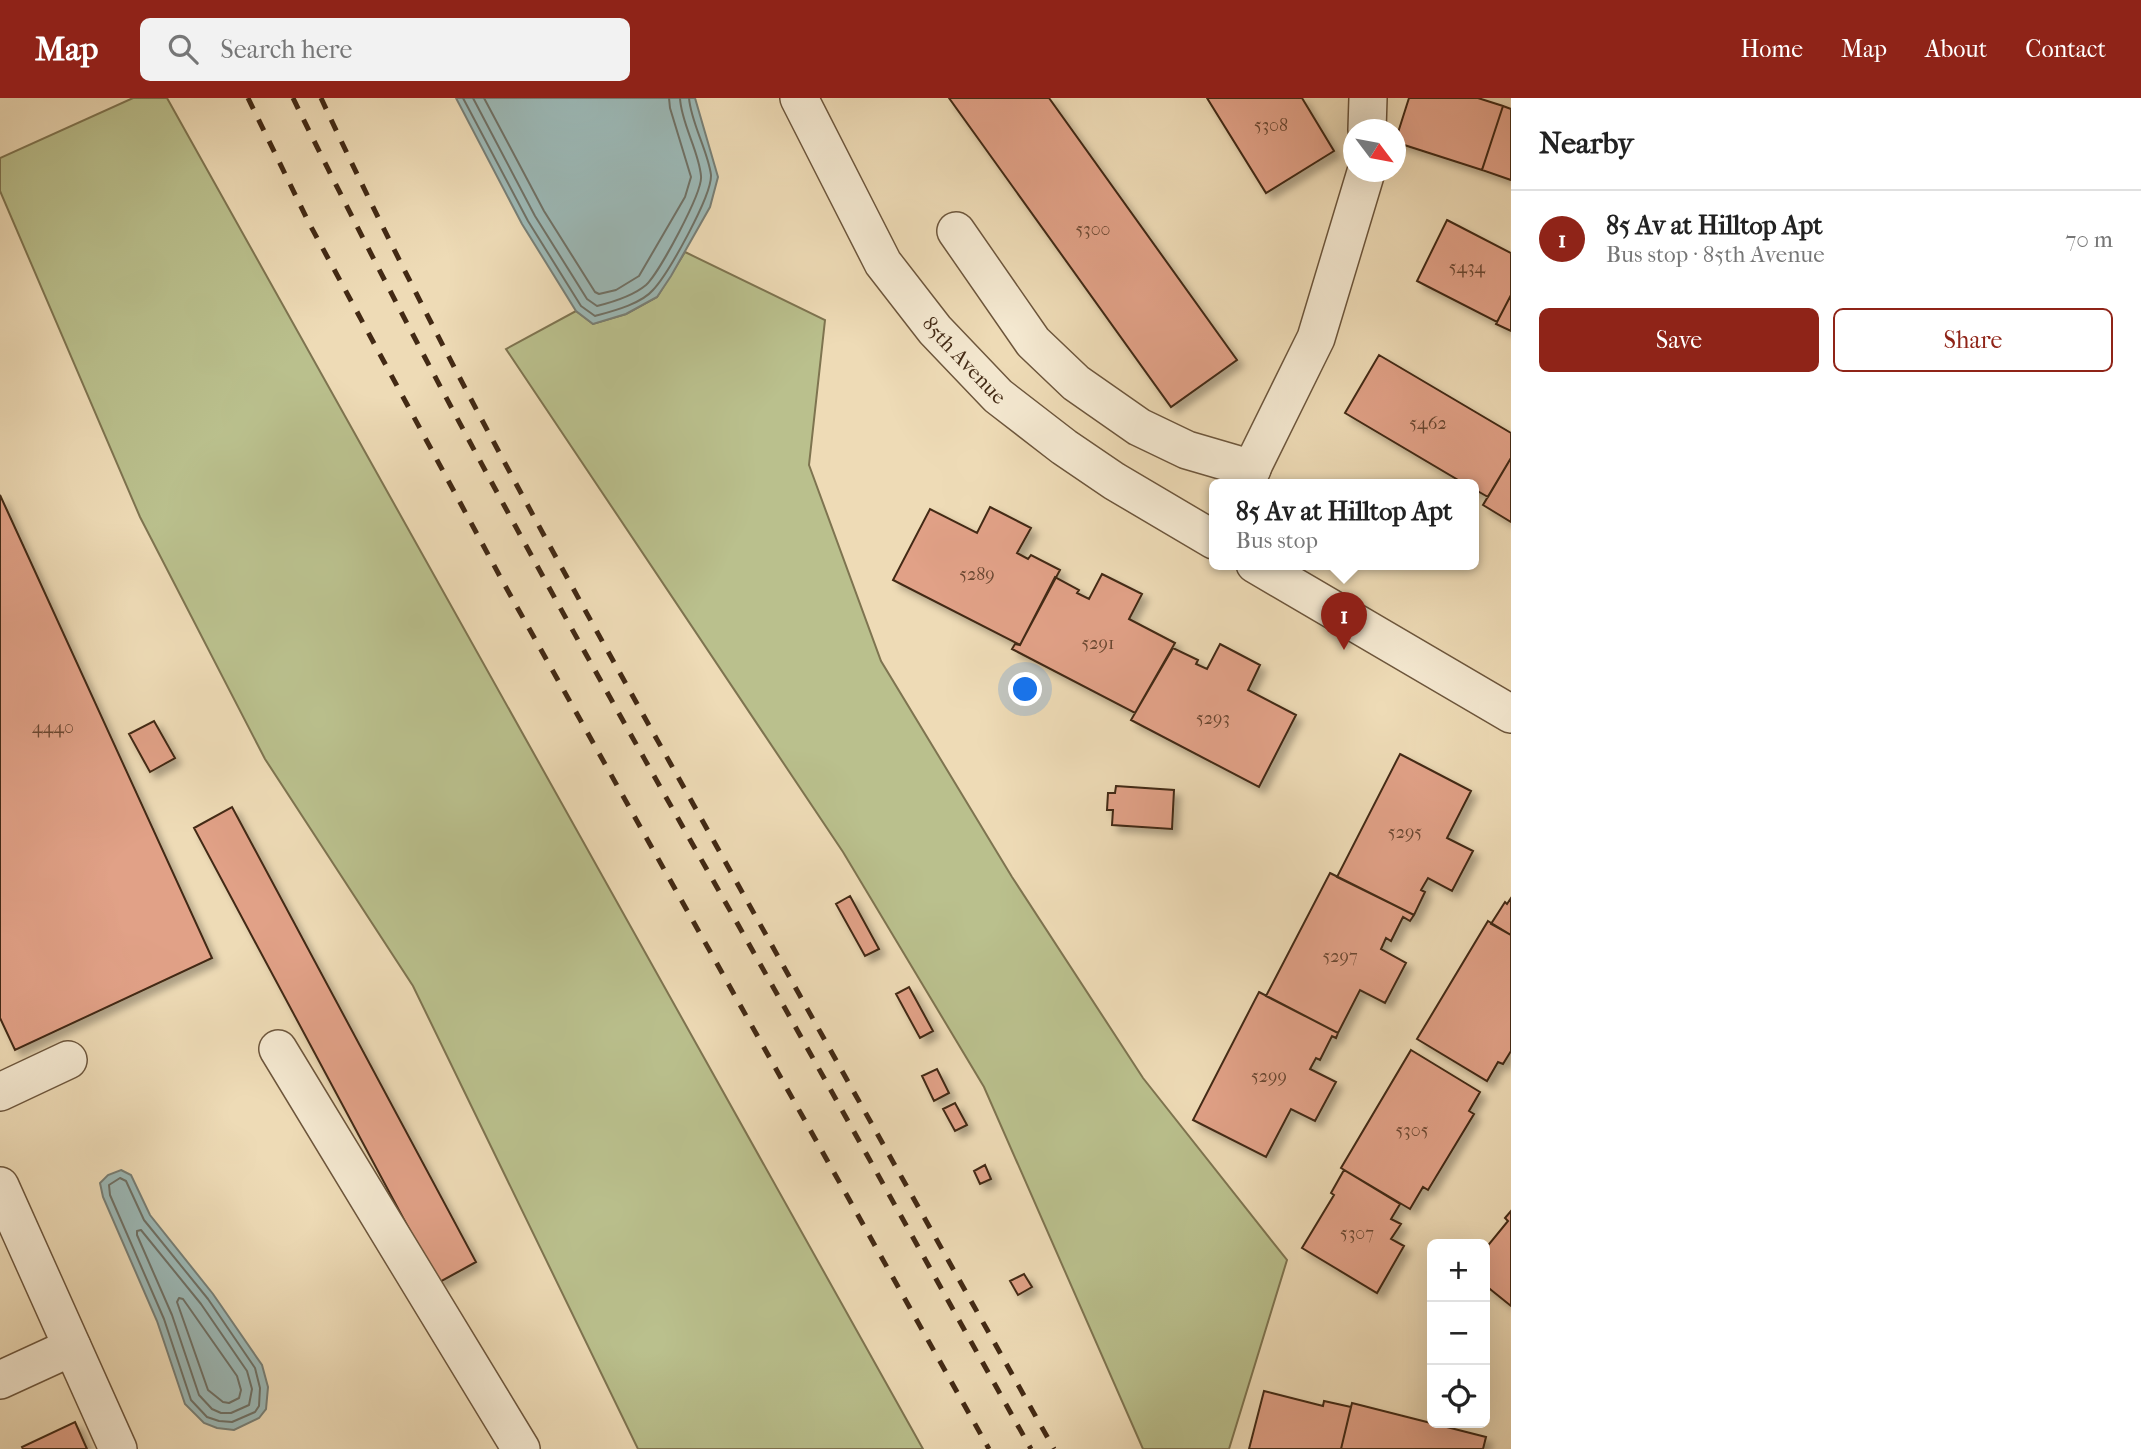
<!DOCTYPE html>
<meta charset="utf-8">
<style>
body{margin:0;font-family:"IM FELL French Canon",serif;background:#f2f2f2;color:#222}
.controls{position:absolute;right:21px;bottom:21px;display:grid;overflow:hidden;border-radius:10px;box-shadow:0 7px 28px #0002}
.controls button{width:63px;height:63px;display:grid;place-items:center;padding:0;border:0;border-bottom:2px solid #e0e0e0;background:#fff;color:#222;font:35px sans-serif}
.compass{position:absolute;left:1343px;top:21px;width:63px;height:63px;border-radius:50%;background:#fff;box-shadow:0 7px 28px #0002;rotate:122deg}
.you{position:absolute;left:1026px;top:592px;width:24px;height:24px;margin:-18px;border:5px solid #fff;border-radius:50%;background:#1a73e8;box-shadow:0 0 0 10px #1a73e833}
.badge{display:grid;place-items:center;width:46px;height:46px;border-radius:50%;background:#8f2418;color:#fff;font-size:23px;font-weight:700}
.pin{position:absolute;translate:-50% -58px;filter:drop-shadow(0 2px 4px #0008)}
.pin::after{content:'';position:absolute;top:37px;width:24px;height:21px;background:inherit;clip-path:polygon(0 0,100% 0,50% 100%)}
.popup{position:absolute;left:1209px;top:381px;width:270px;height:91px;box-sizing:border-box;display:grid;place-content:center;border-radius:10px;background:#fff;filter:drop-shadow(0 2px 5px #0005);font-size:23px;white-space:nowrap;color:#767676}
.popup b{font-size:26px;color:#222}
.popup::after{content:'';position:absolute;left:50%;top:100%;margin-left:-14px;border:14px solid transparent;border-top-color:#fff}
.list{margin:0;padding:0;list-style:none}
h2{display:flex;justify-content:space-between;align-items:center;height:91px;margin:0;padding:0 28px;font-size:30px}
h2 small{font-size:23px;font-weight:400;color:#767676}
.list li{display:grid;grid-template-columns:46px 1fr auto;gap:21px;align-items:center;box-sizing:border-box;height:98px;padding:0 28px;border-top:2px solid #e0e0e0}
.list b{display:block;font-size:26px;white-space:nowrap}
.list p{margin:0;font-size:23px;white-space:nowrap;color:#767676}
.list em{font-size:23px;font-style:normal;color:#767676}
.actions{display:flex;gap:14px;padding:21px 28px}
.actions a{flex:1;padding:16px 0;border:2px solid #8f2418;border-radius:10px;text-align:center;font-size:24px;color:#8f2418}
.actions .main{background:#8f2418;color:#fff}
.icon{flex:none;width:38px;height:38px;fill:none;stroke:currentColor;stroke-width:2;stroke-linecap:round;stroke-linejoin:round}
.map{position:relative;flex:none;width:1511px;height:1351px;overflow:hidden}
header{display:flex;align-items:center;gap:42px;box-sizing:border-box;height:98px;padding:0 35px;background:#8f2418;color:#fff}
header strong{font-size:33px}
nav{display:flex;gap:38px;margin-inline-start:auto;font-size:24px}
.search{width:490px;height:63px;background:#f2f2f2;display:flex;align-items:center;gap:18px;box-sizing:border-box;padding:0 24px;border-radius:10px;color:#767676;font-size:26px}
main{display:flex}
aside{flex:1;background:#fff}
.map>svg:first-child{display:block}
</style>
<header>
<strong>Map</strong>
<div class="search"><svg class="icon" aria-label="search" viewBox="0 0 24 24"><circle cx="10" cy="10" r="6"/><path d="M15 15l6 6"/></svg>Search here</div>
<nav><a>Home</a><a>Map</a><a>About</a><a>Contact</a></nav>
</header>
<main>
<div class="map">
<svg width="1511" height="1351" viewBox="0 0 1511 1351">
<defs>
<filter id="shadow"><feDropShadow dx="6" dy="6" stdDeviation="3.5" flood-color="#0004"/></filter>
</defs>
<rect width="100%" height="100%" fill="#eedbb6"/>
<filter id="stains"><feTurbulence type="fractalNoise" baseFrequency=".00286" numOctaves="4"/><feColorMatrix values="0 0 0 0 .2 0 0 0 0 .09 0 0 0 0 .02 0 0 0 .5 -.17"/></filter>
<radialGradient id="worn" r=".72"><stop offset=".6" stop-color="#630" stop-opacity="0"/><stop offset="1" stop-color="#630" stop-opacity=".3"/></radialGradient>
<path fill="#bac08d" stroke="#7e7450" stroke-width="2" d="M133,0h34l756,1351h-285l-225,-463 -148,-227 -125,-242 -140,-326v-33z
M685,154l140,68 -16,145 72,196 131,216 131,201 144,182 -58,189h-86l-159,-362 -141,-235 -337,-503 70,-38 17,13 33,-10 31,-17z"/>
<path fill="#9cb9b7" stroke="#787f76" stroke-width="2" d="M456,0h239l23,79 -8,30 -39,69 -14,21 -31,17 -33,10 -17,-13 -54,-87z
M121,1072l10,5 19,40 63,79 49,71 6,22 -2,22 -7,9 -25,12 -17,-2 -13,-5 -19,-19 -28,-83 -54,-124 -3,-14 8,-8z"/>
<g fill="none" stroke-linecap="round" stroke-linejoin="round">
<path stroke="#6f7166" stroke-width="2" d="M463,0l65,123 53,85 14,10c18,-5 46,-12 58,-26 15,-16 59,-94 58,-115 -3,-24 -20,-52 -22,-77
M473,0l62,118 52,83 10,7c16,-4 36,-10 49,-21 13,-12 57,-93 55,-109 -2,-25 -20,-53 -21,-78
M484,0l60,113 51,81 4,2 17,-4 23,-14 46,-79 6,-20 -21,-69 -1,-10
M120,1080l6,3 18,39 64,79 47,69 5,20 -1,18 -4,6 -23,10 -13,-1 -12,-4 -16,-17 -27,-81 -54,-124 -1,-10z
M141,1132l60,74 46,67 5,18 -3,16 -18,8h-10l-9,-4 -13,-14 -27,-80 -35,-80v-4z
M179,1200l4,1 54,77 4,14 -2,8 -10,5 -6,-1 -15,-12 -31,-88z"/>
</g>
<path fill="#e1a187" stroke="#422914" stroke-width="2" filter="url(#shadow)" d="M949,0h100l188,262 -66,47z
M1207,0h95l32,53 -68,42z
M1409,0h69l25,8 -21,64 -87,-28z
M1503,8l8,3v71l-29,-10z
M1447,122l64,33v42l-14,27 -80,-41z
M1511,197v36l-15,-7z
M1379,257l132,78v25l-23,39 -14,-8v-5h-9l-120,-71z
M1511,360v64l-28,-17z
M0,397l212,463 -197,92 -15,-32z
M990,409l41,21 -14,25 11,6 3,-4 29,15 -40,75 -127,-65 37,-71 47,24z
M1102,476l40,20 -13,25 46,24 -40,70 -123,-64 3,-5 5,1 35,-68 24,13 -2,3 12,6z
M1220,546l40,21 -12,25 48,25 -37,72 -128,-67 42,-72 25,12 -2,4 11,5z
M154,623l21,37 -25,14 -21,-38z
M1400,656l71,37 -24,47 26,13 -21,40 -24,-13 -7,12 4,2 -11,23 -77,-38z
M1116,688l58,4 -2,39 -60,-4 1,-15h-6l1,-17h7z
M232,709l244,455 -38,21 -244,-455z
M1330,775l84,42 -4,6 -7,-4 -12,24 -5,-3 -5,11 25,14 -21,40 -25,-13 -22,43 -72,-37z
M850,798l29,53 -14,7 -29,-52z
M1511,800v37l-20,-11 14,-22 2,2z
M1488,823l23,14v116l-8,13 -5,-2 -11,19 -70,-42z
M909,889l24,44 -13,7 -24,-44z
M1259,894l79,41 -2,5 -4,-2 -12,24 -4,-2 -6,11 26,13 -21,39 -24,-12 -25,48 -73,-37z
M1411,952l69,42 -11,19 5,3 -46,76 -5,-3 -13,22 -69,-41z
M937,971l12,24 -15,8 -12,-25z
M955,1005l12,22 -12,6 -12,-22z
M985,1067l6,14 -11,5 -6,-13z
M1344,1072l56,34 -9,15 10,5 -10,15 13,7 -27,47 -75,-45 32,-53 -3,-2z
M1511,1113v95l-26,-21v-36l23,-28 -3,-3z
M1024,1176l8,13 -14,8 -8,-14z
M1264,1293l59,15 1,-5 27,6 -10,42h-92z
M1352,1305l134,34 -3,12h-142z
M75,1324l12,27h-64l-1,-2z"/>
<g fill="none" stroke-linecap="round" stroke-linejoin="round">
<g stroke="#6d563c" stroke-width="40">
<g id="minor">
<path id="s1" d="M799,0l84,165 52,67 63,66 66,51 50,34 100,59"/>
<path d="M1367,32l1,-32"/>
<path d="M956,133l77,111 43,41 63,44 48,23 65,19"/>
<path d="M1244,386l72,-146 50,-166"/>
<path d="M1255,466l256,150"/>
<path d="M278,951l243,400"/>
<path d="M0,994l68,-32"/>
<path d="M0,1088l118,263"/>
<path d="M0,1282l72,-33"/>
</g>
</g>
<use href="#minor" stroke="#f4e8d0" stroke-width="37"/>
<path stroke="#422914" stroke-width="5" stroke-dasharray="12 12" stroke-linecap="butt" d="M248,0l61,125 194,359 486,867
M293,0c129,264 272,521 417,777 108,191 214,383 321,574
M321,0c112,241 241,472 371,704 120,216 241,431 362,647"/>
</g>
<g text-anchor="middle" stroke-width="6" stroke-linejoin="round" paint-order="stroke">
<g font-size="18" fill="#6a4731">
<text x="1271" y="33">5308</text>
<text x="1093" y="137">5300</text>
<text x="1467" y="175">5434</text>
<text x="1428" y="331">5462</text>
<text x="977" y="482">5289</text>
<text x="1098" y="551">5291</text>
<text x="1213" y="626">5293</text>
<text x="53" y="635">4440</text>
<text x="1405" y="740">5295</text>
<text x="1340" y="864">5297</text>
<text x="1269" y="984">5299</text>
<text x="1412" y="1038">5305</text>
<text x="1357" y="1141">5307</text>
</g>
<g font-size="21" fill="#422914" stroke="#f4e8d0">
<text dy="7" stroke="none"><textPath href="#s1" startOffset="312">85th Avenue</textPath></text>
</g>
</g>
<rect width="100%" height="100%" filter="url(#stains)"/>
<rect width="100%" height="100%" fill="url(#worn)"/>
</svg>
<div class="controls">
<button>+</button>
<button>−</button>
<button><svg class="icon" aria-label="locate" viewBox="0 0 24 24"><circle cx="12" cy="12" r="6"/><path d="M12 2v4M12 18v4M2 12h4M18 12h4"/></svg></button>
</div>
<svg class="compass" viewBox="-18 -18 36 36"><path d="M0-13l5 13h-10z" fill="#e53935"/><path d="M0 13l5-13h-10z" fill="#767676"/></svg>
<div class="you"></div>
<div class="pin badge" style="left:1344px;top:552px">1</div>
<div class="popup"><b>85 Av at Hilltop Apt</b>Bus stop</div>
</div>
<aside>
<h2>Nearby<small></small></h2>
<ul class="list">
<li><span class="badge">1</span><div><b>85 Av at Hilltop Apt</b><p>Bus stop · 85th Avenue</p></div><em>70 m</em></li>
</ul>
<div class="actions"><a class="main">Save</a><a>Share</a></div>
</aside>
</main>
